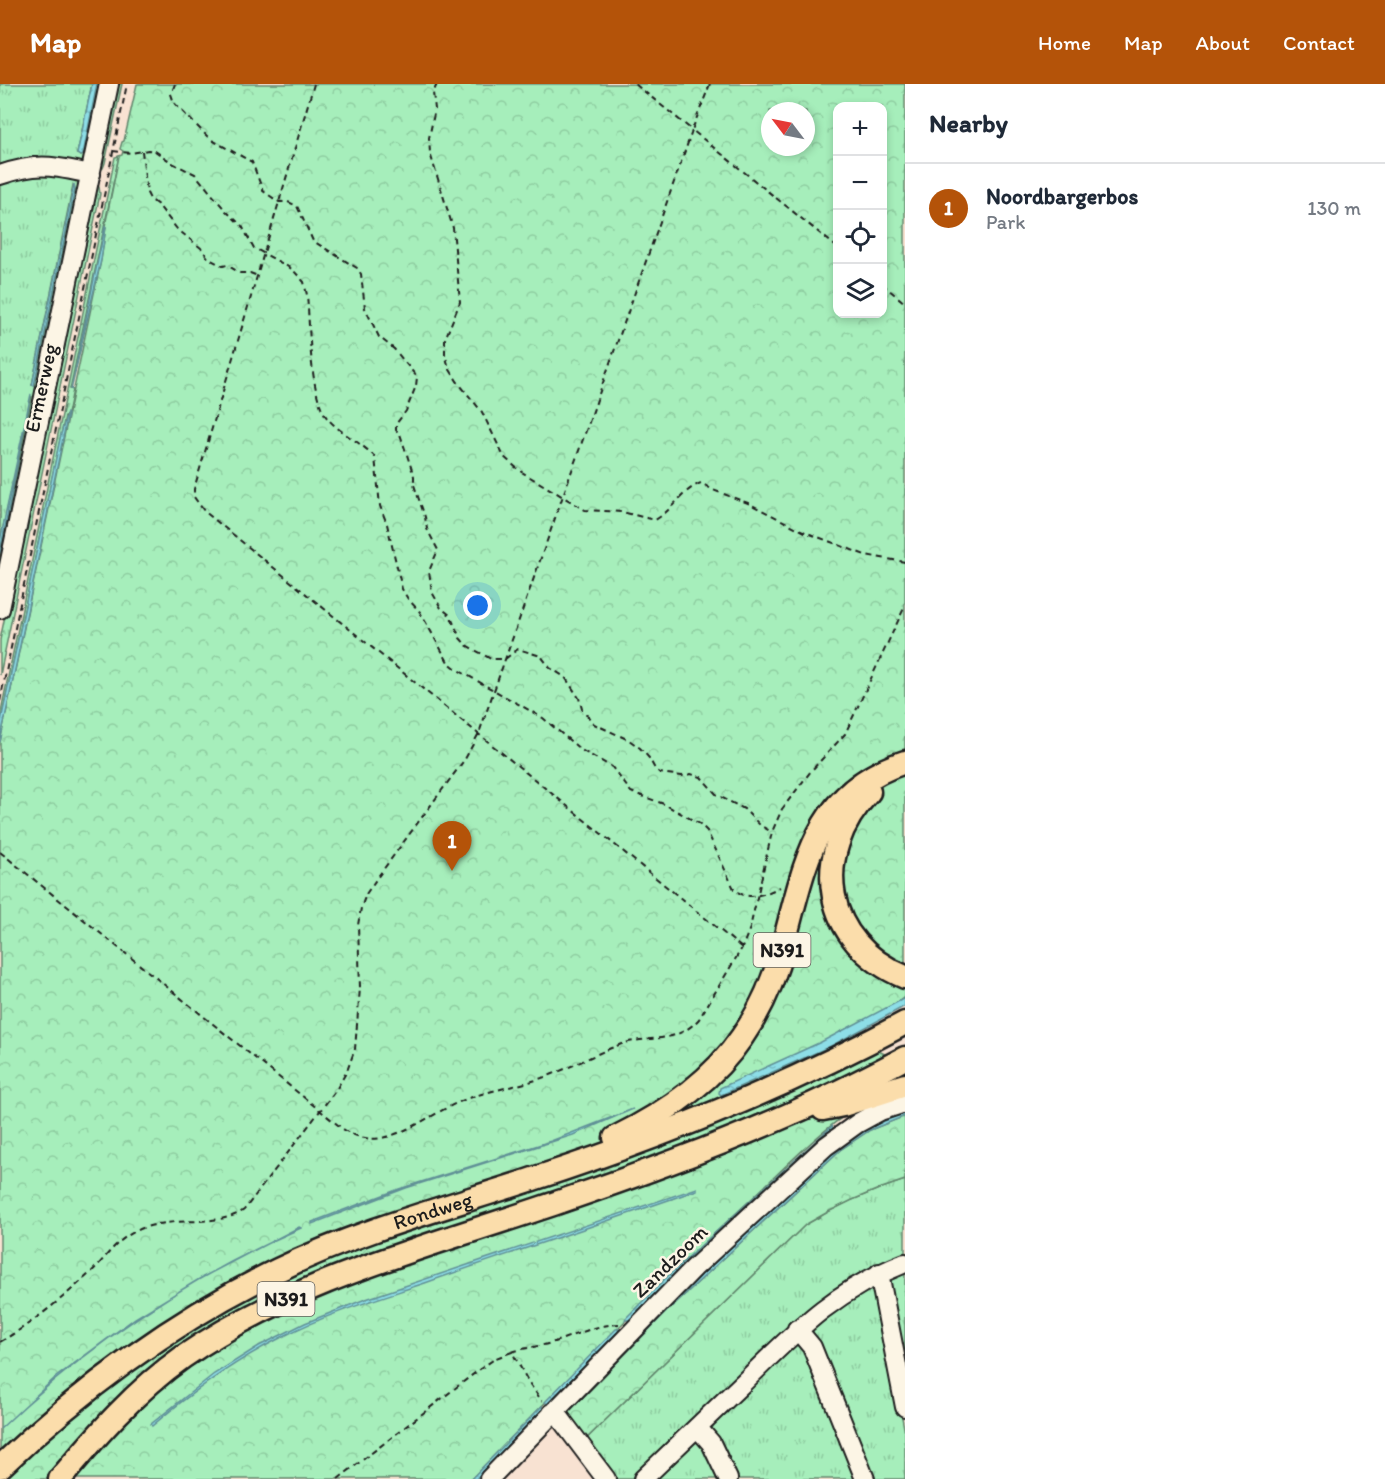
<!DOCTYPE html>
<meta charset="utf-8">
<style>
body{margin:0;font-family:Itim,sans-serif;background:#f2f2f3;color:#1f2937}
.controls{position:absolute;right:18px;top:18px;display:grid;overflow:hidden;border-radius:12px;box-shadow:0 3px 9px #0003}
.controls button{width:54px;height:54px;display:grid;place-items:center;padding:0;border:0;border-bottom:2px solid #e0e1e3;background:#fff;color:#1f2937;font:30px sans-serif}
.compass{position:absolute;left:761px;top:18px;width:54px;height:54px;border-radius:50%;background:#fff;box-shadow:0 3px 9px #0003;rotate:302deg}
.you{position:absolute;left:478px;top:522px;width:21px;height:21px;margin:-15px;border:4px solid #fff;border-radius:50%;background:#1a73e8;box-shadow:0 0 0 9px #1a73e833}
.badge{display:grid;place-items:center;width:39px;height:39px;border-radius:50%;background:#b45309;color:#fff;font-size:20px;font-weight:700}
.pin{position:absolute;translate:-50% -50px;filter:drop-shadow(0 2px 3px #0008)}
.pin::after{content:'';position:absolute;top:32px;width:21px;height:18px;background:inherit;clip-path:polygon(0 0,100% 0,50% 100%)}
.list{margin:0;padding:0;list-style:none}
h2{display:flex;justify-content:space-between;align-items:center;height:78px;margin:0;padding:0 24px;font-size:26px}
h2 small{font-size:20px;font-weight:400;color:#747a83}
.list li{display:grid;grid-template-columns:39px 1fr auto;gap:18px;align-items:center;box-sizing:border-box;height:90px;padding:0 24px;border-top:2px solid #e0e1e3}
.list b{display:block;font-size:22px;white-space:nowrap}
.list p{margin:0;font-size:20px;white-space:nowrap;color:#747a83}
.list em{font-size:20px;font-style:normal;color:#747a83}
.icon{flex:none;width:33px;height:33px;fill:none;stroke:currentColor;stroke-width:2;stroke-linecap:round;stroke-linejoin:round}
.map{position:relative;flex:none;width:905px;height:1395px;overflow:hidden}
header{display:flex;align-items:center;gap:36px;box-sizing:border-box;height:84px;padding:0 30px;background:#b45309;color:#fff}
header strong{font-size:28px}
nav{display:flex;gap:33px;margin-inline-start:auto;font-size:21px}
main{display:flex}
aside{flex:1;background:#fff}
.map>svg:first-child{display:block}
</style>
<header>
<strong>Map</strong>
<nav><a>Home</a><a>Map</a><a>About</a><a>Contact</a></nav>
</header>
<main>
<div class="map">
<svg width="905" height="1395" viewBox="0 0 905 1395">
<defs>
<pattern id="grass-tufts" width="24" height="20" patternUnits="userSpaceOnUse" patternTransform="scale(1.5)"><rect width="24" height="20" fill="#a6eebb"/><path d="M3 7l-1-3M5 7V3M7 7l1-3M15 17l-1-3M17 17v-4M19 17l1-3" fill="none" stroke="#8ecca0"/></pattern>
<pattern id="forest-crowns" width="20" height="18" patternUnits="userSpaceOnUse" patternTransform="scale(1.5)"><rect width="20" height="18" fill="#a6eebb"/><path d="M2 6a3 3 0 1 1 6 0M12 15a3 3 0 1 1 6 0" fill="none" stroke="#8ecca0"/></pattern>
<pattern id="water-ripples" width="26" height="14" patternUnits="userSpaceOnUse" patternTransform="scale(1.5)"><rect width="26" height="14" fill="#8ddee7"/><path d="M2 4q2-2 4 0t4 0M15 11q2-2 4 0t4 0" fill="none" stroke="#79bec6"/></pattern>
</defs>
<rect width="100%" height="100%" fill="#f8e2d2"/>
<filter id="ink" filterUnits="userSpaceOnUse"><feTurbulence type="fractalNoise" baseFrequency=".0167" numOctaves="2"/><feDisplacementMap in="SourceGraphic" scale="12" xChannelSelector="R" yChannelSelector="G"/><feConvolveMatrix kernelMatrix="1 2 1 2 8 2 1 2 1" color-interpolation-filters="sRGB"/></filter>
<g filter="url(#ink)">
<path fill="url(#grass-tufts)" stroke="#61856c" stroke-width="1.5" fill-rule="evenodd" d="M0,0h92l-15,70 4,2 2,-1 14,-71h4l-14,71 -6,9 -81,8z
M115,0h7l-17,79 -2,5 -5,4z
M119,72l-47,224 -2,9 3,1 -5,24 -3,2 -65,309v-9l115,-559z
M26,87l51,8 3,4 -80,394v-24l32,-157 -32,145v-362zM73,101l2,4 -41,196h-2z
M95,98l4,5 1,7 -100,481v-35z
M905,1096v78l-24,9 -244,212h-25l-28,-38 221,-216c31,-19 65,-34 100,-45z
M905,1184v113l-17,-102z
M871,1205l8,8 26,136v46h-35l-58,-149 18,-22z
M799,1260l3,2 57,133h-124l-23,-48 1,-10 79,-76z
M694,1357l11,2 19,36h-73z"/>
<path fill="url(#forest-crowns)" stroke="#61856c" stroke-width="1.5" fill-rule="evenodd" d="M137,0h768v912c-6,9 -51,29 -65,36l65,32v23c-10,3 -21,5 -30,10 -48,24 -90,71 -129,107 -97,89 -184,182 -275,275h-471v-737l101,-482 5,-33 -1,-1 14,-70 3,-1 1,-4 -3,-2 2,-7 2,-1zM838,22h44v208h-44zM770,27h36v36h-36z
M905,1032v64c-35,11 -69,26 -100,45l-221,216 -19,-25 101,-104 174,-162 30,-20z"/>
<path fill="url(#water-ripples)" stroke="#609096" stroke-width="1.5" d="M92,0h5l-14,71 -2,1 -4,-2z
M74,100l1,5 -41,197 -2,-1z
M105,142l1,1 -5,33 -30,130z
M31,310l-31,159v-12l5,-24z
M67,329l1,1 -68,328 1,-21 60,-287z
M905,914v8l-74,40 -110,49 -2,-2 1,-5 101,-46z
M633,1025l-60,26 -167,53 -94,36v-2l87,-33 152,-48z
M905,1028v4l-35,14 -30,20 -174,162 -99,101 126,-131 142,-131 27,-20z
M832,1042l2,3 -170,157 -34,34h-5l1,-2 46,-46z
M697,1104v2c-90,32 -182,61 -272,93 -48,16 -96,30 -141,53 -48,24 -91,55 -132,90l-1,-2 63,-50 45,-28 46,-23 58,-23z
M299,1143l2,1c-112,49 -213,117 -301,201l56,-52 79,-59 66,-40z
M616,1245h3l-1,3 -71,72 -2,-2z
M542,1322l1,3 -67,70h-5z"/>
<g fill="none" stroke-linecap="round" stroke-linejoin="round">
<g stroke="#1c1c1c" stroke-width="22">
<path id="minor" d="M0,91c40,-13 51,-9 91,-1
M0,525l109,-525
M879,1189l26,134
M797,1245l15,18 53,132
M552,1329l8,5 46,61
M697,1343l14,16 17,36
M489,1395l205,-211 132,-122 32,-23 22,-12 25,-8
M643,1395c33,-32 66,-63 99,-95 54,-53 91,-93 163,-121"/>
</g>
<g stroke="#1c1c1c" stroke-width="27">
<g id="major">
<path d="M869,708c-60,63 -46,151 36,185"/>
<path d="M823,1025l20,-4 62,-20"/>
<path d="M615,1054c49,-24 96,-55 127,-101 19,-27 33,-60 41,-91 22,-80 31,-155 122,-184"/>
<path id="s1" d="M0,1383c83,-79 175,-147 278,-197 82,-40 170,-63 255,-91 129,-42 253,-92 372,-156"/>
<path d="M60,1395c37,-44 76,-89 123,-122 113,-78 248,-111 376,-155 77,-26 154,-54 229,-87 40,-17 79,-37 117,-57"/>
</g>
</g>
<path stroke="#1c1c1c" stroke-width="2" stroke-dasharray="6 4.5" stroke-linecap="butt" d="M175,0l-4,10 3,9 36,36 42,23 11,29 16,11h9l9,4 16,35 44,27 4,6 4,34 14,29 15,12 23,28 -1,9 -10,25 -10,13v6l4,4 14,42v9l11,32 2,12 11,21 -9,21 3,21 9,16 9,7 10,23 6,7 25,14h14l13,-10 23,7 9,12 15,9 14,21 3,11 12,15 35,16 11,8 9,10 6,11 5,4 22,3 9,-2 10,3 16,18 27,14 17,17 11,6
M314,0l-120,405v8l10,14 538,437
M437,0l-4,9 2,16 -6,29 1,15 23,75 7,74 -15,37v15l4,14 8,13 25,31 22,45 16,14 65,39 37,2 33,8c18,-10 27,-30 46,-37l12,7 35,13 57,29 60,23 40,7
M710,0l-18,46 146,118
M113,67l18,2 17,-3 7,1 19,13 21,10 31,37 16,15 12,22 38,21 12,13 3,13c3,29 2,102 21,124 13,15 33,23 47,38l5,49 7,18 15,65 6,10 12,13 28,50 10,8 85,48 38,32 31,17 19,25 33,12 36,20 7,7 27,58c13,13 32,5 46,-2
M142,67l5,42 3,6 9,7 18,23 24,19 8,11 14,7 4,-1 13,8h10l8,3
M882,200l23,19
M0,617l127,-617
M0,768l343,277c14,9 27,12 43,8 27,-7 52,-27 78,-37 25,-10 51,-13 75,-21 28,-9 53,-24 80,-34 30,-11 55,1 80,-26l43,-71 8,-20 22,-96 10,-23 29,-38 34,-37 60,-128
M0,1258c31,-18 62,-43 89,-68 18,-16 23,-31 47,-43 34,-17 81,-2 108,-21l92,-120 11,-19 8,-22 5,-61 -2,-63 3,-17 5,-14 11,-16 88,-119 14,-26 212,-599 1,-4 -57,-46
M512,1268c14,-5 28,-5 42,-10 22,-7 41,-17 65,-18
M338,1395l142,-110 16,-11 16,-6 17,31 13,18"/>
<use href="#minor" stroke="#fcf5e5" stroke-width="18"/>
<use href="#major" stroke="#fbddab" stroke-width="22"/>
</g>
</g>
<g text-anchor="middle" stroke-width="5" stroke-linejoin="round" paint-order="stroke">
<g fill="#fcf5e5" stroke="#5f5d58" stroke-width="1.5">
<rect x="753.5" y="849" width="57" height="34" rx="4.5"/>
<rect x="257.5" y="1198" width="57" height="34" rx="4.5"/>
</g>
<g font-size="20" font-weight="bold" fill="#1c1c1c">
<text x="782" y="873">N391</text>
<text x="286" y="1222">N391</text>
</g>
<g font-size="21" fill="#1c1c1c" stroke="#fcf5e5">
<text transform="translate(41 304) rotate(-78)" y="7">Ermerweg</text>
<text dy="7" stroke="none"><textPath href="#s1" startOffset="508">Rondweg</textPath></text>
<text transform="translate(670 1177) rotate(-44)" y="7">Zandzoom</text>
</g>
</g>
</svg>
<div class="controls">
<button>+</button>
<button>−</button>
<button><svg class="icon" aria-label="locate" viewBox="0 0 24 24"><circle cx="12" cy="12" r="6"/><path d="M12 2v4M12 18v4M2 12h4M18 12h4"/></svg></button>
<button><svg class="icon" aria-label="layers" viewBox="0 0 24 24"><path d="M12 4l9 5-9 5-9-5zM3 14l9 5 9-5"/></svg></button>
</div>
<svg class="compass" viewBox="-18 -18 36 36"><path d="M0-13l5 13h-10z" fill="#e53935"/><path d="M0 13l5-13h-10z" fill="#747a83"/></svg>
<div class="you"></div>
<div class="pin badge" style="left:452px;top:787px">1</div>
</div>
<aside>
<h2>Nearby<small></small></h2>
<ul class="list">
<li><span class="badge">1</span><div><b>Noordbargerbos</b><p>Park</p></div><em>130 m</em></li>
</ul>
</aside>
</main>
